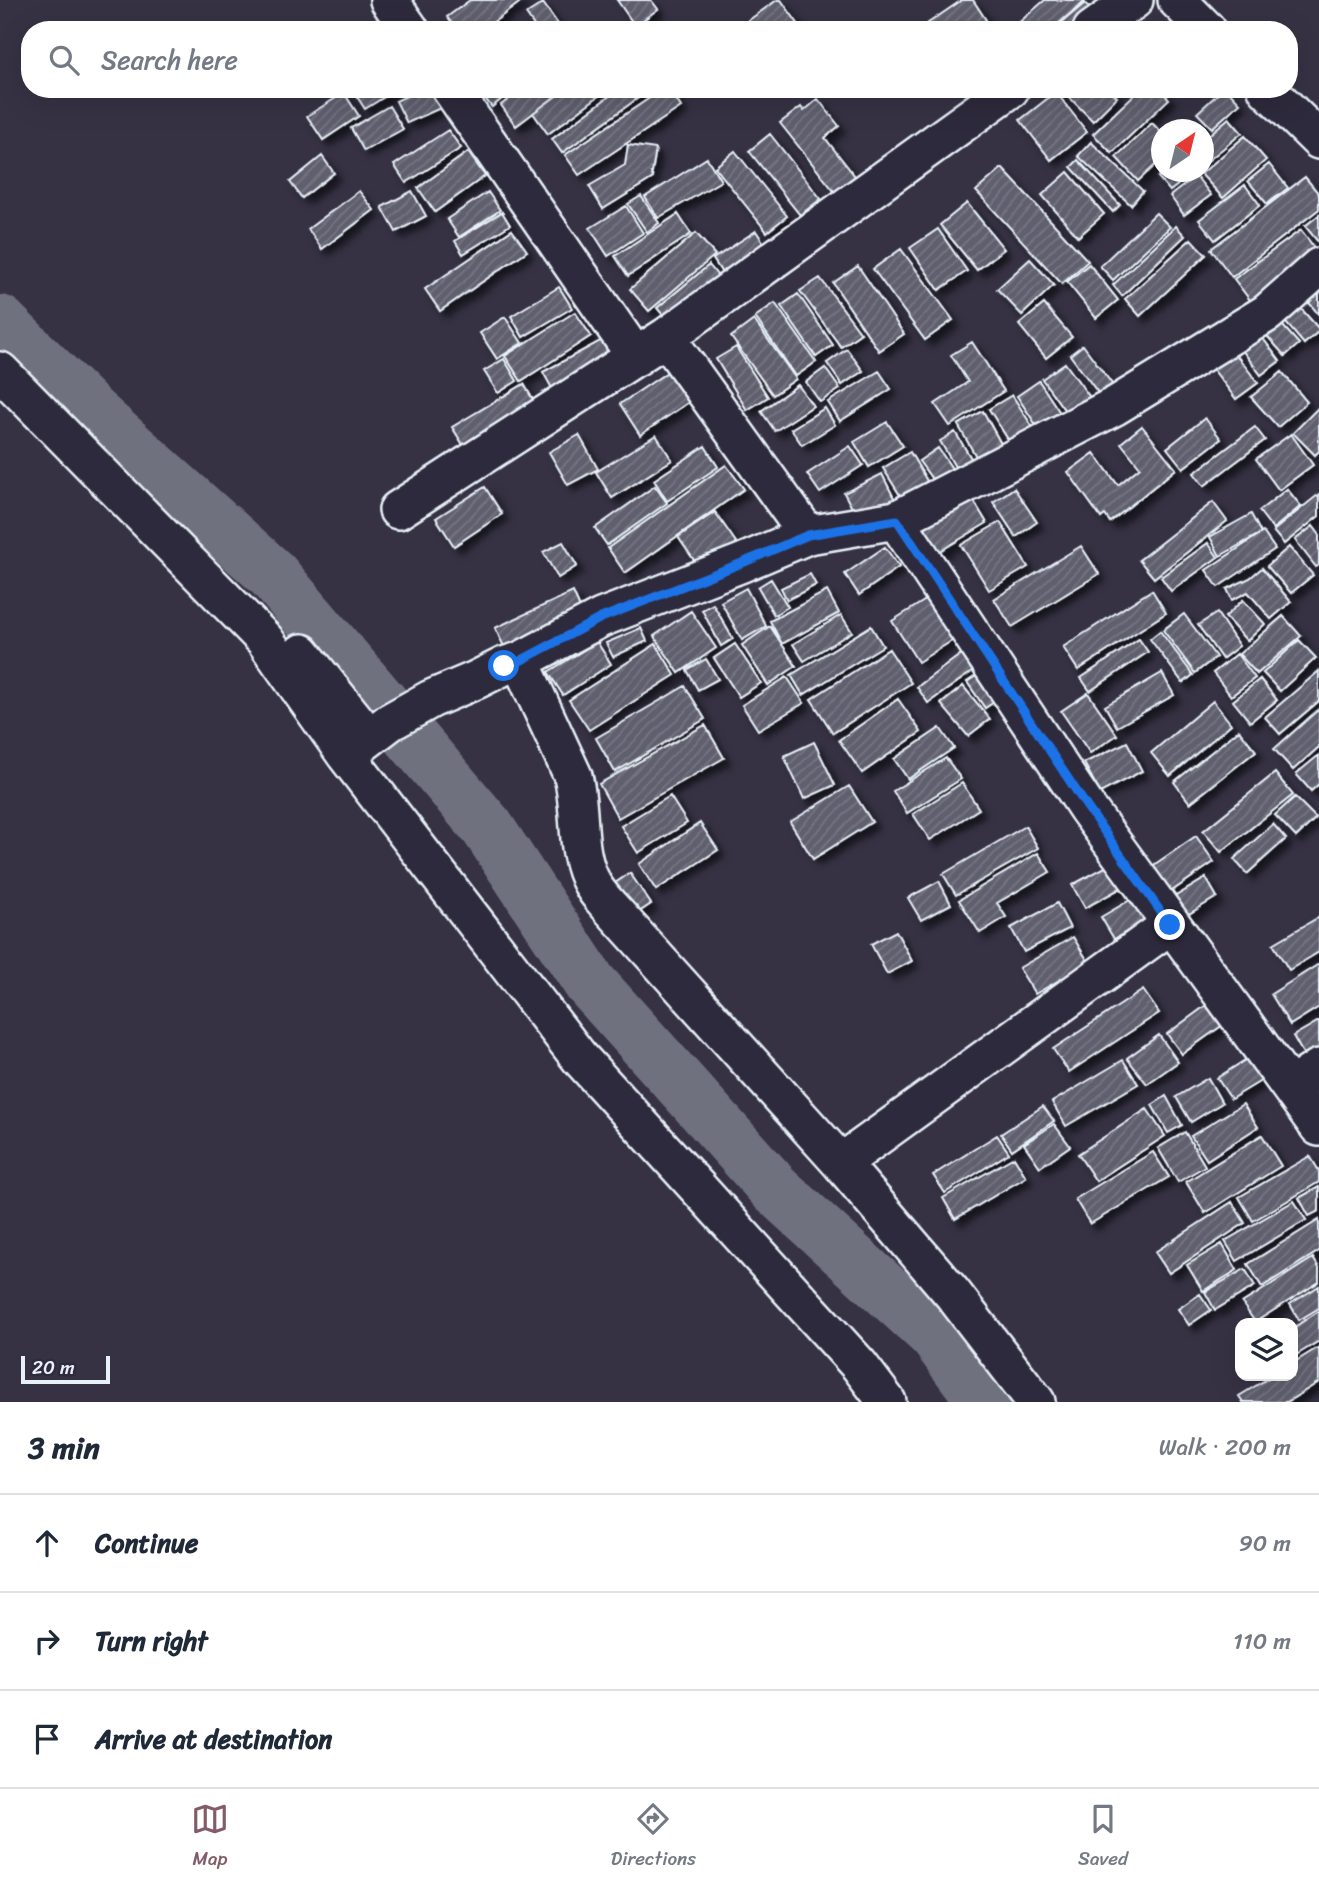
<!DOCTYPE html>
<meta charset="utf-8">
<style>
body{margin:0;font-family:Sriracha,sans-serif;background:#f6f6f7;color:#1f2937}
.controls{position:absolute;right:21px;bottom:21px;display:grid;overflow:hidden;border-radius:14px;box-shadow:0 7px 28px #0002}
.controls button{width:63px;height:63px;display:grid;place-items:center;padding:0;border:0;border-bottom:2px solid #e0e1e3;background:#fff;color:#1f2937;font:35px sans-serif}
.compass{position:absolute;left:1151px;top:119px;width:63px;height:63px;border-radius:50%;background:#fff;box-shadow:0 7px 28px #0002;rotate:35deg}
.scale{position:absolute;left:21px;bottom:18px;width:89px;box-sizing:border-box;padding-left:7px;border:4px solid #e8f1f8;border-top:0;font-size:19px;line-height:24px;white-space:nowrap;color:#e8f1f8;-webkit-text-stroke:5px #2f2a3d;paint-order:stroke}
.stop{position:absolute;width:21px;height:21px;margin:-16px;border:5px solid #1a73e8;border-radius:50%;background:#fff}
.stop.end{background:#1a73e8;border-color:#fff;box-shadow:0 2px 7px #0008}
.list{margin:0;padding:0;list-style:none}
h2{display:flex;justify-content:space-between;align-items:center;height:91px;margin:0;padding:0 28px;font-size:30px}
h2 small{font-size:23px;font-weight:400;color:#747a83}
.list li{display:grid;grid-template-columns:46px 1fr auto;gap:21px;align-items:center;box-sizing:border-box;height:98px;padding:0 28px;border-top:2px solid #e0e1e3}
.list b{display:block;font-size:26px;white-space:nowrap}
.list em{font-size:23px;font-style:normal;color:#747a83}
.icon{flex:none;width:38px;height:38px;fill:none;stroke:currentColor;stroke-width:2;stroke-linecap:round;stroke-linejoin:round}
.map{position:relative;flex:none;width:1319px;height:1402px;overflow:hidden}
.search{position:absolute;background:#fff;box-shadow:0 7px 28px #0002;left:21px;right:21px;top:21px;height:77px;display:flex;align-items:center;gap:18px;box-sizing:border-box;padding:0 24px;border-radius:28px;color:#747a83;font-size:26px}
.sheet{height:385px;background:#fff}
nav{display:flex;justify-content:space-around;align-items:center;box-sizing:border-box;height:98px;border-top:2px solid #e0e1e3;background:#fff;font-size:19px;color:#747a83}
nav a{display:grid;justify-items:center;gap:4px}
nav .on{color:#845c67}
.map>svg:first-child{display:block}
</style>
<div class="map">
<svg width="1319" height="1402" viewBox="0 0 1319 1402">
<defs>
<pattern id="building-hatch" width="6" height="6" patternUnits="userSpaceOnUse" patternTransform="scale(1.75)"><rect width="6" height="6" fill="#605e6e"/><path d="M-1 1l2-2M0 6l6-6M5 7l2-2" fill="none" stroke="#777683"/></pattern>
<filter id="shadow"><feDropShadow dx="6" dy="6" stdDeviation="3.5" flood-color="#0009"/></filter>
</defs>
<rect width="100%" height="100%" fill="#363244"/>
<filter id="ink" filterUnits="userSpaceOnUse"><feTurbulence type="fractalNoise" baseFrequency=".0143" numOctaves="2"/><feDisplacementMap in="SourceGraphic" scale="14" xChannelSelector="R" yChannelSelector="G"/><feConvolveMatrix kernelMatrix="1 2 1 2 8 2 1 2 1" color-interpolation-filters="sRGB"/></filter>
<g filter="url(#ink)">
<g fill="none" stroke-linecap="round" stroke-linejoin="round">
<path stroke="#70717f" stroke-width="54" d="M0,322l89,88 183,164 215,253 103,156 185,206 160,146 50,67"/>
</g>
<path fill="url(#building-hatch)" stroke="#e8f1f8" stroke-width="2" filter="url(#shadow)" d="M470,0h53l-40,30h-26l-10,-13z
M617,0h34l7,9 -23,17z
M777,0h4l18,25 -7,5h-57z
M962,0h11l13,20 -15,10h-53z
M1045,0h41l-35,30h-33l-3,-4z
M543,3l19,27h-25l-11,-16z
M1085,3l14,18 -11,9h-24l-5,-5z
M352,89h45l-32,20z
M421,89h16l8,17 -38,17 -11,-22z
M484,89h30l-22,18 -12,-14z
M522,89h37l2,3 -45,34 -15,-21z
M566,89h42l-60,45 -15,-21z
M619,89h23l3,4 -83,60 -10,-14z
M663,89h6l12,18 -102,68 -14,-20z
M1061,89h49l7,8 -24,24z
M1140,89h20l9,10 -57,54 -19,-19z
M1223,89h4l13,14 -28,25 -15,-15z
M1056,92l31,40 -36,28 -31,-40z
M344,93l15,23 -36,24 -16,-24z
M818,99l21,27 -14,12 33,42 -20,16 -58,-73 21,-16 3,4z
M389,106l14,23 -39,22 -13,-23z
M1229,118l13,15 -38,31v-25z
M1152,123l10,10v26l-24,22 -22,-24z
M448,130l13,18 -55,35 -12,-18z
M770,134l51,65 -21,16 -51,-64z
M1245,136l21,24 -43,38 -22,-24z
M1091,142l52,49 -12,14 -53,-49z
M628,145l28,4 -4,24h-1l2,5 -50,31 -14,-23 36,-21z
M735,151l52,65 -20,16 -52,-65z
M468,152l17,24 -50,36 -17,-24z
M322,156l12,17 -32,25 -12,-16z
M707,158l14,23 -63,37 -13,-21z
M1078,160l42,45 -7,7 -42,-45z
M1269,164l19,24 -21,16 -19,-23z
M1002,168l86,93 -26,23 -86,-93z
M1068,172l36,42 -26,23 -36,-42z
M1164,172h30l-24,19 -12,-14z
M1196,176l15,19 -27,20 -14,-19z
M1305,177l14,17v15l-87,68 -21,-28z
M1245,185l15,20 -45,35 -16,-20z
M359,191l15,19 -52,39 -14,-20z
M412,191l14,25 -30,16 -14,-25z
M488,192l12,18 -41,27 -12,-18z
M641,196l18,27 -12,9 -19,-28z
M967,203l37,46 -27,21 -37,-45z
M626,206l17,27 -35,23 -18,-28z
M502,212l8,13 -47,29 -8,-13z
M1156,213l14,14 -57,53 -13,-14z
M678,214l13,20 -63,42 -13,-20z
M1319,215v28l-14,-17z
M1176,226l9,10 -63,60 -9,-11z
M938,229l29,42 -28,19 -29,-42z
M512,230l15,21 -87,60 -15,-22z
M1301,230l18,24 -66,50 -19,-25z
M756,231l15,23 -43,28 -15,-23z
M696,233l19,22 -66,56 -19,-22z
M1191,239l15,16 -66,61 -15,-17z
M901,249l52,71 -28,20 -52,-71z
M1030,259l24,26 -32,30 -25,-26z
M1089,264l29,36 -22,18 -29,-36z
M709,265l16,20 -52,42 -16,-19z
M858,266l46,68 -25,17 -46,-68z
M820,278l41,55 -20,14 -41,-56z
M559,287l13,21 -49,29 -12,-21z
M1319,288v27l-13,-16z
M798,294l35,51 -17,12 -35,-51z
M775,303l41,59 -20,14 -41,-59z
M1044,304l28,33 -26,21 -27,-33z
M1297,304l22,25v2l-15,13 -23,-27z
M575,312l16,24 -70,45 -16,-25z
M505,317l17,26 -25,16 -17,-26z
M1275,317l24,27 -14,12 -24,-27z
M754,320l42,59 -23,16 -42,-58z
M1255,328l25,33 -19,14 -25,-33z
M604,339l12,22 -61,33 -12,-22z
M972,342l32,49 -54,35 -15,-22 33,-22 -17,-27z
M1083,345l32,43 -13,10 -32,-43z
M736,347l32,50 -21,13 -31,-51z
M1231,348l27,35 -22,16 -27,-35z
M847,349l16,22 -21,14 -15,-22z
M504,359l13,22 -19,12 -14,-22z
M1065,363l29,40 -23,16 -29,-40z
M825,368l15,21 -20,13 -14,-20z
M669,371l20,31 -49,33 -20,-31z
M879,371l12,18 -51,32 -12,-19z
M1282,372l25,30 -29,25 -27,-30z
M1039,381l29,44 -22,15 -29,-44z
M524,384l12,21 -71,43 -13,-21z
M798,385l15,21 -38,25 -14,-20z
M1012,395l27,42 -23,15 -27,-43z
M1319,407v44l-4,4 -22,-22z
M825,408l10,17 -33,20 -11,-16z
M983,411l23,42 -24,14 -24,-42z
M1205,418l16,21 -38,29 -16,-20z
M887,422l16,24 -34,21 -15,-25z
M1142,426l34,43 -66,53 -5,-7 -4,3 -33,-46 26,-19 24,32 22,-18 -19,-24z
M1255,427l10,13 -61,46 -10,-13z
M955,432l22,36 -16,9 -21,-36z
M1291,434l22,31 -34,25 -23,-31z
M579,435l19,34 -30,16 -19,-33z
M656,435l16,25 -60,38 -16,-26z
M705,446l13,21 -51,34 -13,-21z
M850,446l13,19 -43,28 -13,-19z
M938,448l17,25 -18,13 -18,-25z
M910,452l24,41 -26,15 -25,-40z
M726,465l18,24 -119,84 -17,-25z
M882,474l13,26 -37,19 -14,-26z
M655,486l12,17 -60,42 -12,-17z
M485,487l17,27 -48,32 -18,-28z
M1014,488l23,34 -21,15 -23,-35z
M1287,489l14,17 -28,23 -14,-18z
M1319,494v22l-35,28 -11,-13z
M972,498l15,25 -55,33 -15,-25z
M1213,502l14,19 -73,57 -15,-18z
M715,512l27,39 -37,25 -27,-39z
M1251,514l10,19 -41,23 -10,-19z
M1000,522l28,45 -39,23 -28,-45z
M1313,526l6,8v31l-3,2 -21,-27z
M1263,532l12,17 -57,38 -12,-17z
M563,542l14,24 -19,12 -15,-26z
M1208,543l10,14 -47,34 -10,-14z
M1081,546l18,28 -87,53 -18,-28z
M885,547l14,20 -40,28 -14,-21z
M1289,547l24,28 -22,18 -24,-27z
M1262,568l29,34 -20,17 -23,-27 -16,8 -5,-11 23,-11z
M810,574l6,11 -29,15 -6,-12z
M771,579l17,28 -14,8 -16,-28z
M746,588l20,38 -24,14 -21,-38z
M1152,590l14,23 -88,57 -15,-23z
M827,591l12,22 -57,31 -12,-23z
M573,592l14,32 -77,35 -15,-31z
M932,596l26,41 -40,25 -26,-41z
M1243,600l22,24 -18,17 -22,-24z
M713,604l20,35 -12,7 -19,-36z
M691,611l25,37 -37,25 -25,-37z
M1217,613l22,33 -17,13 -24,-34z
M1184,614l32,43 -21,16 -32,-43z
M841,615l11,17 -48,29 -11,-17z
M1283,616l18,20 -44,38 -18,-20z
M770,626l26,40 -28,19 -26,-40z
M871,626l12,20 -80,49 -12,-20z
M641,628l6,13 -34,16 -7,-14z
M1160,631l33,44 -10,8 -33,-44z
M1139,639l9,13 -58,39 -9,-13z
M1299,640l17,18 -36,33 -17,-18z
M597,642l14,22 -48,31 -15,-23z
M656,644l19,31 -86,55 -20,-30z
M735,644l26,39 -22,14 -25,-39z
M889,649l22,34 -78,50 -22,-34z
M968,649l12,17 -52,37 -11,-16z
M1237,654l18,24 -24,18 -18,-23z
M706,659l12,20 -20,11 -11,-20z
M985,670l18,26 -18,12 -18,-26z
M1319,671v30l-39,33 -15,-17z
M1162,673l12,22 -57,32 -12,-21z
M787,677l17,26 -46,27 -16,-25z
M1260,679l17,21 -27,22 -17,-21z
M685,686l20,33 -90,53 -19,-34z
M963,686l27,33 -22,17 -27,-32z
M1088,693l29,42 -27,18 -29,-42z
M898,699l23,33 -59,41 -23,-33z
M1213,701l18,23 -61,52 -19,-23z
M1319,709v38l-26,23 -19,-21z
M705,725l19,33 -106,60 -19,-34z
M940,728l14,20 -46,31 -14,-20z
M1239,730l17,21 -66,52 -16,-21z
M814,742l21,43 -31,14 -20,-43z
M1127,742l15,29 -42,22 -16,-30z
M1319,755v29l-8,7 -15,-17z
M946,758l15,21 -54,34 -14,-22z
M1275,773l18,22 -72,57 -18,-21z
M962,783l17,26 -49,31 -17,-26z
M849,786l23,36 -59,37 -23,-37z
M670,796l17,27 -49,30 -17,-27z
M1295,797l21,21 -20,19 -21,-22z
M700,823l18,27 -62,40 -17,-26z
M1273,824l13,15 -39,35 -13,-15z
M1025,826l13,22 -82,47 -13,-21z
M1196,836l18,26 -51,35 -18,-26z
M1038,853l12,19 -53,31 9,14 -26,16 -21,-33z
M1120,859l12,23 -47,26 -13,-23z
M630,873l21,31 -18,12 -21,-31z
M1206,878l11,19 -35,21 -11,-19z
M939,881l12,23 -30,16 -13,-22z
M1142,893l13,22 -41,24 -13,-22z
M1057,903l13,25 -46,24 -13,-24z
M1319,917v35l-30,18 -16,-26z
M896,931l16,30 -25,13 -16,-30z
M1073,937l16,26 -54,31 -16,-26z
M1319,964v43l-29,18 -19,-31z
M1143,990l16,23 -90,59 -16,-23z
M1212,1001l15,21 -45,32 -15,-20z
M1319,1021v38l-10,5 -16,-28z
M1159,1035l19,27 -31,22 -20,-26z
M1250,1057l14,22 -33,20 -14,-21z
M1123,1060l15,24 -72,42 -14,-24z
M1208,1078l14,25 -31,19 -15,-25z
M1166,1096l16,29 -14,8 -16,-28z
M1243,1104l15,23 -51,33 -16,-24z
M1043,1106l11,15 -42,29 -11,-16z
M1147,1109l18,27 -69,45 -18,-27z
M1054,1124l16,22 -30,21 -16,-23z
M1185,1132l20,34 -27,16 -20,-34z
M997,1135l12,18 -64,40 -12,-18z
M1262,1135l19,31 -76,47 -19,-31z
M1153,1152l16,25 -79,47 -15,-25z
M1310,1156l9,15v11l-66,39 -14,-24z
M1014,1157l12,20 -71,42 -12,-21z
M1319,1187v24l-10,5 -10,-18z
M1294,1201l12,19 -69,41 -12,-20z
M1232,1202l13,21 -76,50 -14,-21z
M1319,1220v31l-57,36 -14,-23z
M1222,1244l15,26 -34,21 -16,-26z
M1313,1258l6,10v14l-64,40 -13,-19z
M1245,1269l10,17 -40,24 -10,-18z
M1319,1286v22l-20,12 -9,-16z
M1200,1294l11,16 -22,15 -11,-16z
M1319,1311v30l-26,16v-29z
M1319,1347v35l-32,20h-44l-4,-6 33,-20h21v-13z"/>
<g fill="none" stroke-linecap="round" stroke-linejoin="round">
<g stroke="#e8f1f8" stroke-width="42">
<path id="minor" d="M389,0l21,30
M1177,0l30,30
M1092,30l42,-30
M451,89l185,268
M1267,89l52,51
M666,337l142,198 88,-15 219,-114 152,-93 52,-46
M0,371l265,269 81,115 233,302 280,308 28,37
M398,510l268,-173 344,-248
M896,520l191,288 232,319
M302,653l67,84
M520,661l53,115c9,35 1,76 20,109 4,8 11,15 17,22l231,256 112,131 83,108
M352,751l38,-29 41,-23 45,-19 28,-14 16,-5 81,-43 141,-55 66,-28
M1291,1087l28,-19
M841,1163l329,-238"/>
</g>
<use href="#minor" stroke="#2f2a3d" stroke-width="37"/>
</g>
</g>
<g fill="none" stroke-linecap="round" stroke-linejoin="round" filter="url(#ink)">
<path stroke="#1a73e8" stroke-width="9" d="M504,666l16,-5 81,-43 141,-55 66,-28 89,-15 190,287 83,118"/>
</g>
</svg>
<div class="controls">
<button><svg class="icon" aria-label="layers" viewBox="0 0 24 24"><path d="M12 4l9 5-9 5-9-5zM3 14l9 5 9-5"/></svg></button>
</div>
<svg class="compass" viewBox="-18 -18 36 36"><path d="M0-13l5 13h-10z" fill="#e53935"/><path d="M0 13l5-13h-10z" fill="#747a83"/></svg>
<div class="scale">20 m</div>
<div class="stop" style="left:504px;top:666px"></div>
<div class="stop end" style="left:1170px;top:925px"></div>
<div class="search"><svg class="icon" aria-label="search" viewBox="0 0 24 24"><circle cx="10" cy="10" r="6"/><path d="M15 15l6 6"/></svg>Search here</div>
</div>
<section class="sheet">
<h2>3 min<small>Walk · 200 m</small></h2>
<ul class="list">
<li><svg class="icon" aria-label="ahead" viewBox="0 0 24 24"><path d="M12 20V5M6 11l6-6 6 6"/></svg><div><b>Continue</b></div><em>90 m</em></li>
<li><svg class="icon" aria-label="right" viewBox="0 0 24 24"><path d="M7 20v-9h11M14 6l5 5-5 5"/></svg><div><b>Turn right</b></div><em>110 m</em></li>
<li><svg class="icon" aria-label="arrive" viewBox="0 0 24 24"><path d="M6 21V4h12l-3 4 3 4H6"/></svg><div><b>Arrive at destination</b></div></li>
</ul>
</section>
<nav>
<a class="on"><svg class="icon" aria-label="map" viewBox="0 0 24 24"><path d="M3 6l6-2 6 2 6-2v14l-6 2-6-2-6 2zM9 4v14M15 6v14"/></svg>Map</a>
<a><svg class="icon" aria-label="directions" viewBox="0 0 24 24"><path d="M12 3l9 9-9 9-9-9zM9 14v-3h6M13 9l2 2-2 2"/></svg>Directions</a>
<a><svg class="icon" aria-label="saved" viewBox="0 0 24 24"><path d="M7 4h10v16l-5-4-5 4z"/></svg>Saved</a>
</nav>
